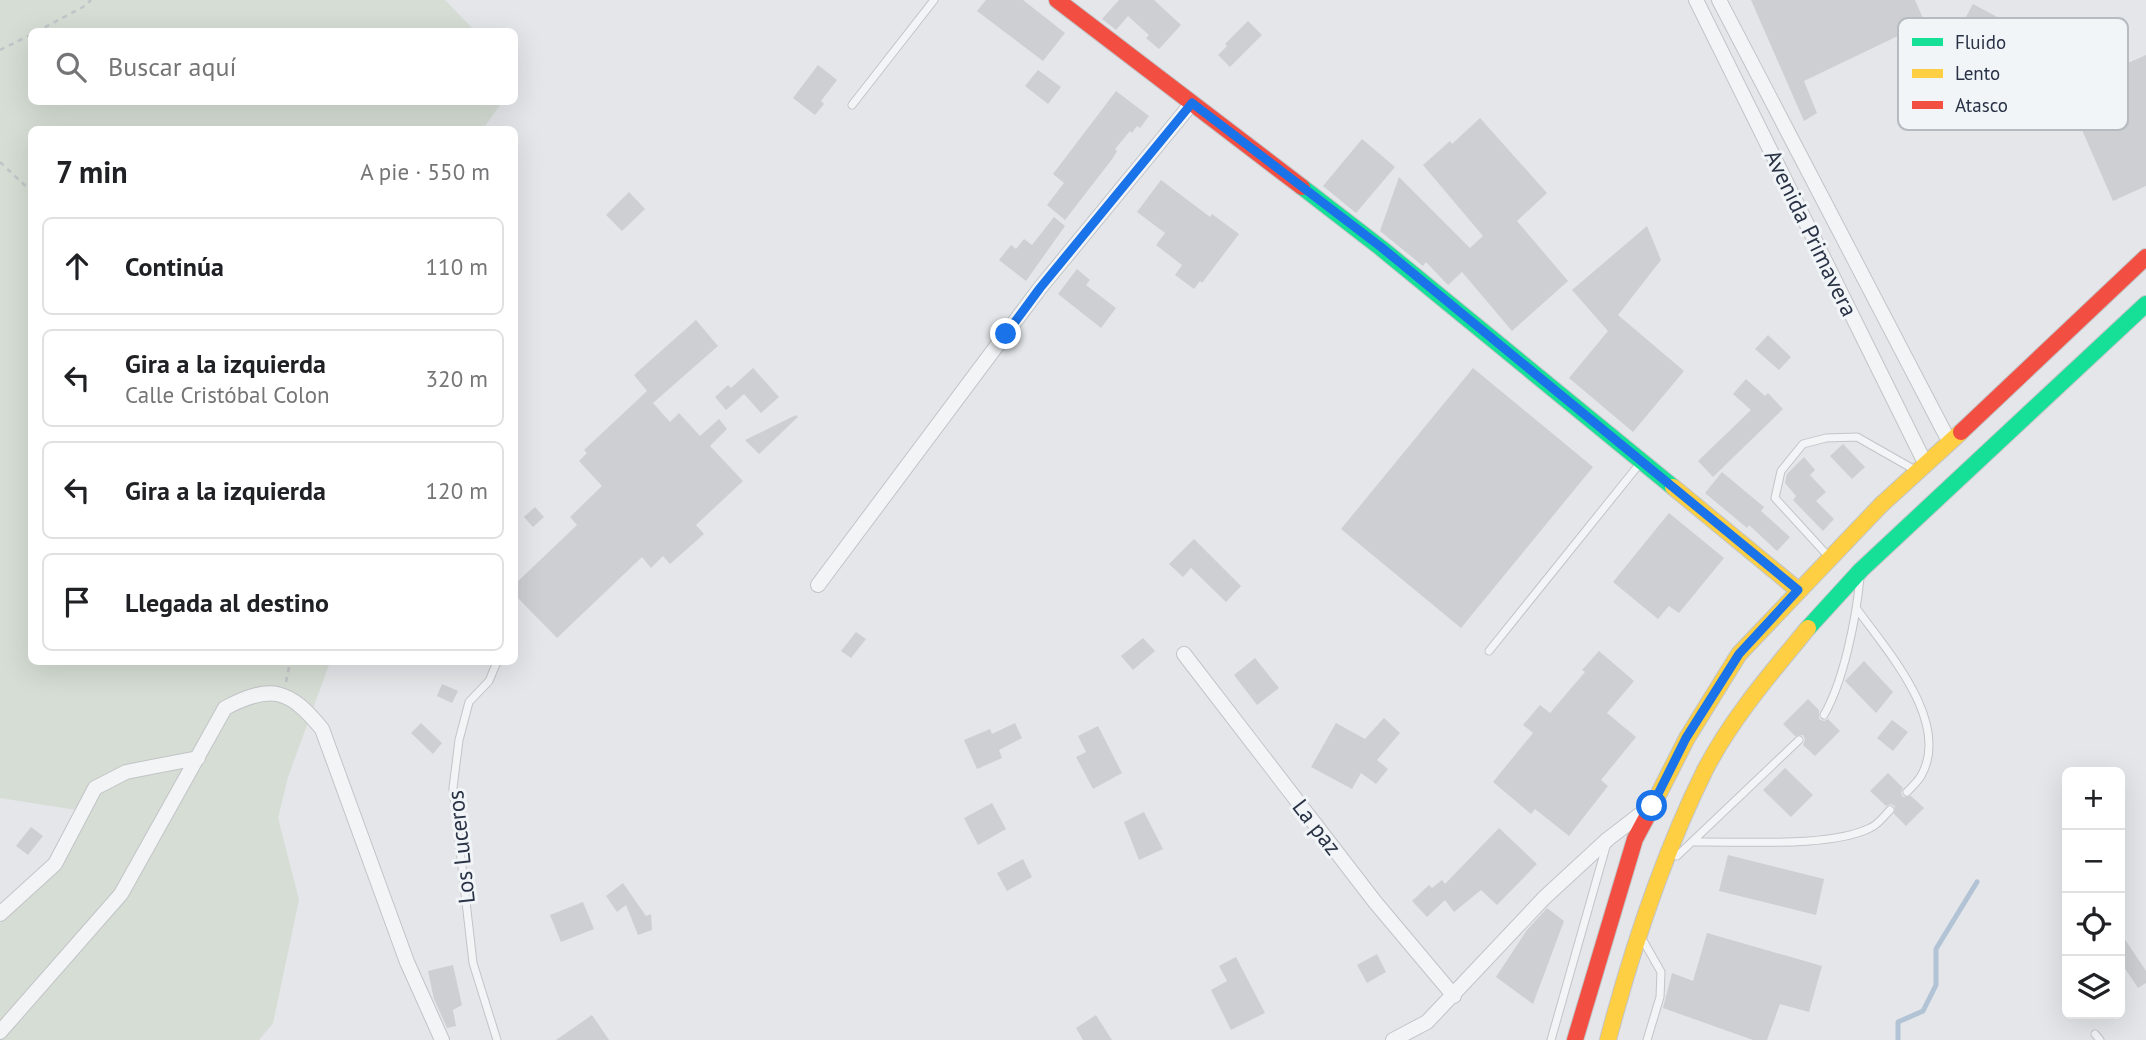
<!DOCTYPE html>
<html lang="es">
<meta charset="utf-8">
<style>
body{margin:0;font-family:"PT Sans",sans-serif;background:#f6f6f6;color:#202124}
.controls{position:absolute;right:21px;bottom:21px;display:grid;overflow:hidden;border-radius:10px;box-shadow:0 7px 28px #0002}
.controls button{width:63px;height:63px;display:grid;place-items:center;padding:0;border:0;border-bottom:2px solid #e0e0e0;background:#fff;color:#202124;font:35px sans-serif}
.stop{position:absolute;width:21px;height:21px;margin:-16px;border:5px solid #1a73e8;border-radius:50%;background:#fff}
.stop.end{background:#1a73e8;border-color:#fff;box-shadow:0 2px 7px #0008}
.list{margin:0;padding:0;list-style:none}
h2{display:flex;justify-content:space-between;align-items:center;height:91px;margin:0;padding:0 28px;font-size:30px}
h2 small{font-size:23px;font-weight:400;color:#757577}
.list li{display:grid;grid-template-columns:46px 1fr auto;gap:21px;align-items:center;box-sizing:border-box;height:98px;margin:0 14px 14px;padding:0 14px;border:2px solid #e0e0e0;border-radius:10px}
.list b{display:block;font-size:26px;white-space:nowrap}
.list p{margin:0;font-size:23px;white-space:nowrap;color:#757577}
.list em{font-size:23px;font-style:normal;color:#757577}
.icon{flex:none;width:38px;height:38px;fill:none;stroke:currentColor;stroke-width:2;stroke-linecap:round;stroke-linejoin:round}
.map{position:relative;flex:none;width:2146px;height:1040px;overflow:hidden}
.search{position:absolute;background:#fff;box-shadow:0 7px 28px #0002;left:28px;top:28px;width:490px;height:77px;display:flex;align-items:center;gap:18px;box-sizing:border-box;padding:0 24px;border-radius:10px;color:#757577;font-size:26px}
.panel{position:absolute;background:#fff;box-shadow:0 7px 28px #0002;left:28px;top:126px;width:490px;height:539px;border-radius:10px}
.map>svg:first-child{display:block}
</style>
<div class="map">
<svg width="2146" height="1040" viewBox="0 0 2146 1040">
<rect width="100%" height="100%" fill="#e4e6e9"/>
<path fill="#d5ddd4" d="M0,0h445l30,31 -443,1v70h470l-19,27 -451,1v532h298l-42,115 -10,41 21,82 -26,123 -14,17h-259v-117l28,-34 49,-50 6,-28 -83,-13z"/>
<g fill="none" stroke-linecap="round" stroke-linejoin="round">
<path stroke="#b1c3d5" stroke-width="5" d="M1898,1040v-18l25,-11 13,-26v-36l41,-67"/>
</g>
<path fill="#cdcfd2" d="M986,0h37l42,33 -22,28 -66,-50z
M1119,0h35l27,25 -22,24 -13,-11 3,-3 -21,-19 -12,14 -14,-11z
M1751,0h164l10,23 -121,58 13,32 -13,8z
M1973,4l28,15 -10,20 -29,-15z
M1248,21l14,14 -32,32 -12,-12 9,-9 -2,-2z
M2146,55v131l-33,15 -48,-110z
M818,65l19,15 -16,21 3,3 -9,11 -22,-17z
M1038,70l23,17 -13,17 -23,-18z
M1116,91l33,25 -9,12 -3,-2 -5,7 -2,-2 -15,18 2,2 -4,7 -48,62 -18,-15 17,-22 -11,-9z
M1480,118l67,75 -30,28 51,60 -56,50 -50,-59 -14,13 -22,-23 -3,4 -43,-35 19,-54 71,71 13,-12 -60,-71 27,-24 2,3z
M1362,139l33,28 -39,46 -33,-27z
M1161,180l49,37 2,-3 27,20 -37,49 -2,-2 -6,8 -19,-14 7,-10 -26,-20 9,-12 -28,-21z
M629,192l16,17 -23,22 -16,-16z
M1054,217l11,9 -39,55 -27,-21 12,-15 5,4 8,-10 8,6z
M1647,226l14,34 -43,55 66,56 -51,61 -64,-54 39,-47 -36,-41z
M1077,269l13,11 -4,5 30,23 -15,20 -43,-34z
M696,320l22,26 -65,57 17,19 9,-9 21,23 19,-17 8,10 -17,17 33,35 -47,44 8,9 -34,30 -7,-8 -12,12 -9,-11 -85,81 -43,-44v-9l63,-60 -7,-8 32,-31 -23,-25 8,-8 -3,-3 63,-59 -13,-16z
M1768,335l23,22 -12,13 -24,-21z
M753,368l26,29 -18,16 -17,-19 -18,16 -11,-13 13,-12 3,3z
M1473,368l120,99 -132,161 -120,-99z
M1746,379l19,17 3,-3 15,16 -70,68 -15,-16 53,-51 -18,-16z
M796,415l2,2 -39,37 -14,-14z
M1843,444l22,23 -13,12 -22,-23z
M1804,457l11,13 -5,5 16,17 -10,9 18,18 -11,12 -30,-31 3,-4 -11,-13 2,-9z
M1722,472l42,35 -3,4 29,26 -13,14 -28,-26 -2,3 -42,-35z
M535,507l9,10 -11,10 -9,-10z
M1669,513l55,45 -45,55 -10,-7 -11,13 -45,-37z
M1194,539l47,47 -15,16 -35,-34 -8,9 -14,-13z
M856,632l10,7 -15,19 -10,-7z
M1143,638l12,13 -22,19 -12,-14z
M1599,651l35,30 -27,32 29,24 -35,43 7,6 -39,50 -34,-27 -4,5 -38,-32 40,-49 -10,-8 17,-20 10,8 35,-41 -3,-2z
M1255,658l24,30 -22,17 -23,-30z
M1864,661l29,31 -17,21 -31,-32z
M442,684l16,7 -6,12 -15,-7z
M1808,699l11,11v9l5,2 4,-2 12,12 -25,25 -12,-11 2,-6 -2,-4 -8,1 -12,-12z
M1384,718l16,15 -23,27 11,9 -12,15 -15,-11 -9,16 -41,-22 25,-44 29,16z
M1892,720l16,12 -15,19 -16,-13z
M421,723l21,20 -9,11 -22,-21z
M1015,723l7,15 -23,12 3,8 -25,11 -13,-29 26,-11 2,5z
M1098,726l24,47 -29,16 -17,-32 10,-5 -8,-16z
M1785,768l28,27 -22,22 -28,-27z
M1888,773l15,15 -2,5 2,4 8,-1 13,12 -18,18 -12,-12 1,-8 -4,-2 -5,2 -16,-15z
M992,803l14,26 -28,16 -14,-27z
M1144,812l19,37 -24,11 -15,-38z
M31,827l12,9 -15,19 -12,-9z
M1499,828l38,36 -40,41 -16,-15 -27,22 -9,-12 -18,17 -15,-16 17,-16 3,3 10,-8 3,4z
M1728,855l96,24 -8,36 -97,-24z
M1023,859l9,18 -25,14 -10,-18z
M623,883l23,33 5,-2 1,16 -14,5 -12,-30 -9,7 -11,-16z
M583,902l11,27 -33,13 -11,-27z
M1547,908l17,13 -31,83 -37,-27 31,-47z
M2120,932l26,39v12l-8,5 -18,-27z
M1707,933l115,33 -13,46 -29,-8 -13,36h-14l-90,-32 9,-35 21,8z
M1377,954l9,18 -19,11 -10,-18z
M1236,957l29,56 -34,17 -20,-40 16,-9 -8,-15z
M453,965l9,40 -9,5 3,16 -9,2 -13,-29 -6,-28z
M592,1015l17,25h-53z
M1096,1015l16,25h-29l-7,-12z"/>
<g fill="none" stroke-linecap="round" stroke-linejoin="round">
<g stroke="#c2c4c7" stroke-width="9">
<path id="lane" d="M852,105l82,-105
M1829,557l-54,-59 6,-27 22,-27 23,-6 31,-1 58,33
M1857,609c29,41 95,113 64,167 -3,5 -9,11 -14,16
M1489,651l152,-189
M1824,715c20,-35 32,-96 36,-137
M1693,842c47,-1 137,6 177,-14 8,-3 14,-12 20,-18
M1677,856l122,-116
M1644,942l17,30 -1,25 -13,43
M2095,1034l5,6
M497,1040l-24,-77 -20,-175 6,-48 10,-38 20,-21 8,-19
M1551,1040l56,-197"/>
</g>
<g stroke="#c2c4c7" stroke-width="16">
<path id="street" d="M1696,0l230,465
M1719,0l231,443
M818,585l222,-297 152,-185
M1184,654l191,248 79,94
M0,914l55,-50 40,-76 31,-16 72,-14
M0,1032l121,-138 104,-186c47,-25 65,-18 97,21l85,233 35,78
M1393,1040l34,-18 117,-124 64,-59 39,-30"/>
</g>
<g stroke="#c2c4c7" stroke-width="18">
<path id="fast" d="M1302,187l79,61 292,239
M1808,628l53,-58 285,-266"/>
</g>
<g stroke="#c2c4c7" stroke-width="18">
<path id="slow" d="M1673,487l125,103
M1650,811l37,-73 52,-84 142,-149 80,-73
M1608,1040c24,-91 55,-185 97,-270 27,-52 66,-97 103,-142"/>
</g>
<g stroke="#c2c4c7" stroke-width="18">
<path id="jam" d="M1057,0l245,187
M1961,432l185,-175
M1575,1040l60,-201 15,-28"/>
</g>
<path stroke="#c3c4c9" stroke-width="2.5" stroke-dasharray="5 5" stroke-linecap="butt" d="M36,32l47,-25 8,-7
M0,50l32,-16
M0,162l32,30
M286,682l4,-20"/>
<use href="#lane" stroke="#f3f4f6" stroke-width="7"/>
<use href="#street" stroke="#f3f4f6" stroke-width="14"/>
<use href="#fast" stroke="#16e098" stroke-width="16"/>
<use href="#slow" stroke="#ffcf43" stroke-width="16"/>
<use href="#jam" stroke="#f24e42" stroke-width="16"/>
</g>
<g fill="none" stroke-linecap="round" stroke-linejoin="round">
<path stroke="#1a73e8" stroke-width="9" d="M1006,334l34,-46 152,-185 189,144 417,343 -59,64 -53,84 -34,68"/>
</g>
<g text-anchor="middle" stroke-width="6" stroke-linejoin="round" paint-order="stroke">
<g font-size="23" fill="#293345" stroke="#f2f5f8">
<text transform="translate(1811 233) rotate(64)" y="8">Avenida Primavera</text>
<text transform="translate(1317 827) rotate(52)" y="8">La paz</text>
<text transform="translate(461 847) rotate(-96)" y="8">Los Luceros</text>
</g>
</g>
<rect x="1898" y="18" width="230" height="112" rx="10" fill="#f2f5f8" stroke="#b6bbc2" stroke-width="2"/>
<rect x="1912" y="38" width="31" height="8" fill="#16e098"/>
<rect x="1912" y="69" width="31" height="9" fill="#ffcf43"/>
<rect x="1912" y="101" width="31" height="8" fill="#f24e42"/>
<g font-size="19" fill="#293345">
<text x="1955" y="49">Fluido</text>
<text x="1955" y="80">Lento</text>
<text x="1955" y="112">Atasco</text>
</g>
</svg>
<div class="controls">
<button>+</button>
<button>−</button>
<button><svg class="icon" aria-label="locate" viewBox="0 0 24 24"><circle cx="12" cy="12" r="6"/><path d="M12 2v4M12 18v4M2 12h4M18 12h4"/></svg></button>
<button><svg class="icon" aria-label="layers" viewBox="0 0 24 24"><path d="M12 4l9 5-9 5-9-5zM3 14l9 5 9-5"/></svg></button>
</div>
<div class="stop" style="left:1652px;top:806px"></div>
<div class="stop end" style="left:1006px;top:334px"></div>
<div class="search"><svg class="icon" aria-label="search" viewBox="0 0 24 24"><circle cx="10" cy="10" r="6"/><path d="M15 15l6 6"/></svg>Buscar aquí</div>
<section class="panel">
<h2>7 min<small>A pie · 550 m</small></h2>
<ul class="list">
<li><svg class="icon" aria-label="ahead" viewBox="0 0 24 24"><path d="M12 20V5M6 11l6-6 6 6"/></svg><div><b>Continúa</b></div><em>110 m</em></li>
<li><svg class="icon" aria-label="left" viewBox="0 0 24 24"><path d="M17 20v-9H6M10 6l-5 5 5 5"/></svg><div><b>Gira a la izquierda</b><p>Calle Cristóbal Colon</p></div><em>320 m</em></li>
<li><svg class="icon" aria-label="left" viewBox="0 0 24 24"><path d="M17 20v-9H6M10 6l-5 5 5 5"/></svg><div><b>Gira a la izquierda</b></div><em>120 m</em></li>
<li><svg class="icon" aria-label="arrive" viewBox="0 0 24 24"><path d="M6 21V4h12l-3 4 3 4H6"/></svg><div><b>Llegada al destino</b></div></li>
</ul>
</section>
</div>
